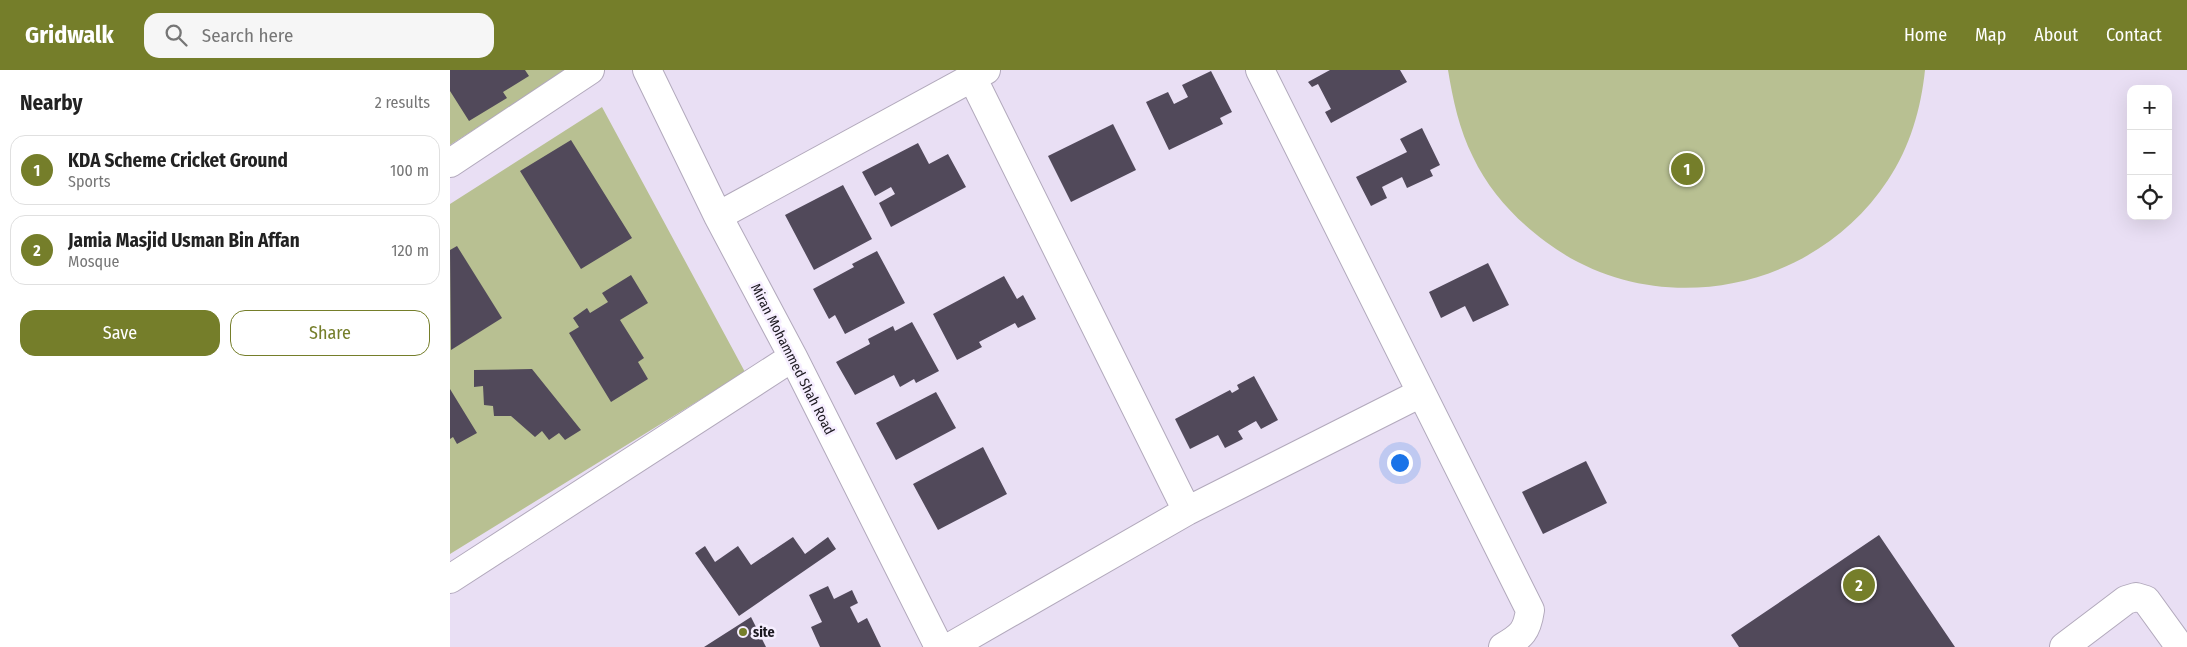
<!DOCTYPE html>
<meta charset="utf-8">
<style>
body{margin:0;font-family:"Fira Sans Condensed",sans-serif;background:#f6f6f6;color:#222}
.controls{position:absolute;right:15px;top:15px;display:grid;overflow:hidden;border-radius:10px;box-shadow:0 5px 20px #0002}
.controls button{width:45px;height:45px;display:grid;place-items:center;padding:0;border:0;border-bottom:1px solid #e0e0e0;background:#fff;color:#222;font:25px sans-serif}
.you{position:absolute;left:949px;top:392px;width:18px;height:18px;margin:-12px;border:4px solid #fff;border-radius:50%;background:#1a73e8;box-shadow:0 0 0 8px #1a73e833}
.badge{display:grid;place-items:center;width:32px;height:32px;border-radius:50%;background:#757e2a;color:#fff;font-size:16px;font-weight:700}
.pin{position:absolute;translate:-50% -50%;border:2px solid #fff;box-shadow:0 1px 5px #0006}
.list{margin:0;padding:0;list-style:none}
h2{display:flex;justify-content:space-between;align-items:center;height:65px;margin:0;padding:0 20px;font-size:21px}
h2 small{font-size:16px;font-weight:400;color:#767676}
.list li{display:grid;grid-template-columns:32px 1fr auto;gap:15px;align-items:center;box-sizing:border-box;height:70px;margin:0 10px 10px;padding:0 10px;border:1px solid #e0e0e0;border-radius:15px}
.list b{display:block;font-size:19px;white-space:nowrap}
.list p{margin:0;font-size:16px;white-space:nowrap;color:#767676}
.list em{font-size:16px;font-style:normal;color:#767676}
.actions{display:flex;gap:10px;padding:15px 20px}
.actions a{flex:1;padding:11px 0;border:1px solid #757e2a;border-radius:15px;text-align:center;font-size:18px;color:#757e2a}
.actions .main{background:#757e2a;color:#fff}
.icon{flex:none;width:28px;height:28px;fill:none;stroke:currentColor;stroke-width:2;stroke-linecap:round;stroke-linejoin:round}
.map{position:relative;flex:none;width:1737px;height:577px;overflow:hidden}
header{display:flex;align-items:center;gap:30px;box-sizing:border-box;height:70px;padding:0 25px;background:#757e2a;color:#fff}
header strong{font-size:24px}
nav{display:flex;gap:28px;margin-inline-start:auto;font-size:18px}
.search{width:350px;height:45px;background:#f6f6f6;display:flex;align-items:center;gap:12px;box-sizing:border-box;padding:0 18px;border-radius:15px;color:#767676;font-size:19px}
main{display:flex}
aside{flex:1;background:#fff}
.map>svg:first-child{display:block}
</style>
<header>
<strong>Gridwalk</strong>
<div class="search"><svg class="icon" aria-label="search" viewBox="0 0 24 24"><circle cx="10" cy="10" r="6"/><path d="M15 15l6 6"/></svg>Search here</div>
<nav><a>Home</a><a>Map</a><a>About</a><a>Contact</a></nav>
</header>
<main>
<aside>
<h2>Nearby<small>2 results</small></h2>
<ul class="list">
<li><span class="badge">1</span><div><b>KDA Scheme Cricket Ground</b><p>Sports</p></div><em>100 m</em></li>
<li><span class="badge">2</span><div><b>Jamia Masjid Usman Bin Affan</b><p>Mosque</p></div><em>120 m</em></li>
</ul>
<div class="actions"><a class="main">Save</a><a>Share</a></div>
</aside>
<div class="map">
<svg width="1737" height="577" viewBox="0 0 1737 577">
<rect width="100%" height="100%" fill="#e9dff4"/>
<path fill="#b8c092" d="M0,0h117l-117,75z
M998,0h477c-4,39 -15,77 -37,110 -74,113 -234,143 -342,62 -30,-22 -57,-51 -73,-85 -14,-28 -20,-57 -25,-87z
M152,37l143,265 -295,182v-350z"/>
<path fill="#51495a" d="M0,0h75l4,6 -26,16 4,6 -38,23 -19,-30z
M880,0h70l7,12 -76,41 -6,-11 6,-3 -13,-25 -6,3 -4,-5z
M761,1l21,41 -12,6 3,6 -54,26 -23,-48 22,-10 6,12 14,-7 -6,-12z
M663,54l23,46 -65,32 -23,-46z
M972,58l18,37 -10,5 3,6 -26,12 -5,-11 -20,10 5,11 -16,8 -15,-29 51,-25 -7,-13z
M121,70l61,98 -51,31 -61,-98z
M468,73l11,21 19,-10 18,33 -75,40 -12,-24 16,-9 -4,-7 -16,9 -13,-24z
M393,115l29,54 -58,31 -29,-55z
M7,176l45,72 -51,32 -1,-100z
M427,181l28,52 -60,31 -10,-19 -6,4 -16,-30 41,-22 -2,-3z
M1038,193l21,42 -36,17 -8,-16 -24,12 -12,-26z
M181,205l17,28 -28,17 24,38 -6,4 10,17 -37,23 -42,-69 10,-6 -6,-9 14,-10 3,5 18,-11 -6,-9z
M554,206l13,23 6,-4 13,24 -18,9 -3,-5 -36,19 3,5 -25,13 -24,-46z
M462,252l27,49 -23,12 -2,-4 -14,8 -6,-12 -39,20 -19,-33 34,-18 -2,-5 25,-13 2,5z
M82,299l49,61 -16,10 -6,-7 -10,7 -7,-9 -7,6 -24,-21h-17l-1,-10 -9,-1 -1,-19 -9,1v-17z
M804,306l24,44 -17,9 -5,-8 -18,10 5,8 -18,9 -7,-13 -28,14 -15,-30 55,-29 2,3 7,-4 -2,-4z
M0,319l27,44 -20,11 -4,-7 -3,2z
M486,322l20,36 -60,32 -20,-37z
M533,377l24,47 -69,36 -25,-46z
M1136,391l21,42 -64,31 -21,-42z
M1429,465l76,112h-216l-8,-12z
M343,467l12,17 23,-17 8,12 -97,67 -44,-63 10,-7 10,16 23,-16 13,19z
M378,516l6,13 18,-9 6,13 -8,4 8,16 9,-5 14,29h-61l-9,-20 11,-5 -13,-27z
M301,547l15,30h-62z"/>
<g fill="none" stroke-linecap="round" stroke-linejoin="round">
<g stroke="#b2a9bc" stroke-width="30">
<path id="minor" d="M197,0l71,146 75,141 146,290
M810,0l270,540c-3,21 -8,26 -27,37
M522,7l215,434
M0,93l140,-93
M268,146l268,-146
M0,509l343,-222
M500,577l237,-136 234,-118
M1614,577l62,-47 10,-3 10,3 34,47"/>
</g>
<use href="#minor" stroke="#fff" stroke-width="28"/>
</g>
<circle fill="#757e2a" stroke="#f6eeff" stroke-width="2" cx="293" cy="562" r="5"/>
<g text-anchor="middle" stroke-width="5" stroke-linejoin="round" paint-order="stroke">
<g font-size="14" fill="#1b181f" stroke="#f6eeff">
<text transform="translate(343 289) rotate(63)" y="5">Miran Mohammed Shah Road</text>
</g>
<g font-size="14" font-weight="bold" fill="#1b181f" stroke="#f6eeff" text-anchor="start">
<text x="303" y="567">site</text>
</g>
</g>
</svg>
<div class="controls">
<button>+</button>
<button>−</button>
<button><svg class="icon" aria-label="locate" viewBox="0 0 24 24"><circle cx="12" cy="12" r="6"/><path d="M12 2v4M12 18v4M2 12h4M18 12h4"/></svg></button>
</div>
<div class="you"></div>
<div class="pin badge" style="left:1237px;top:99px">1</div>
<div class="pin badge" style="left:1409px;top:515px">2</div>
</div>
</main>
